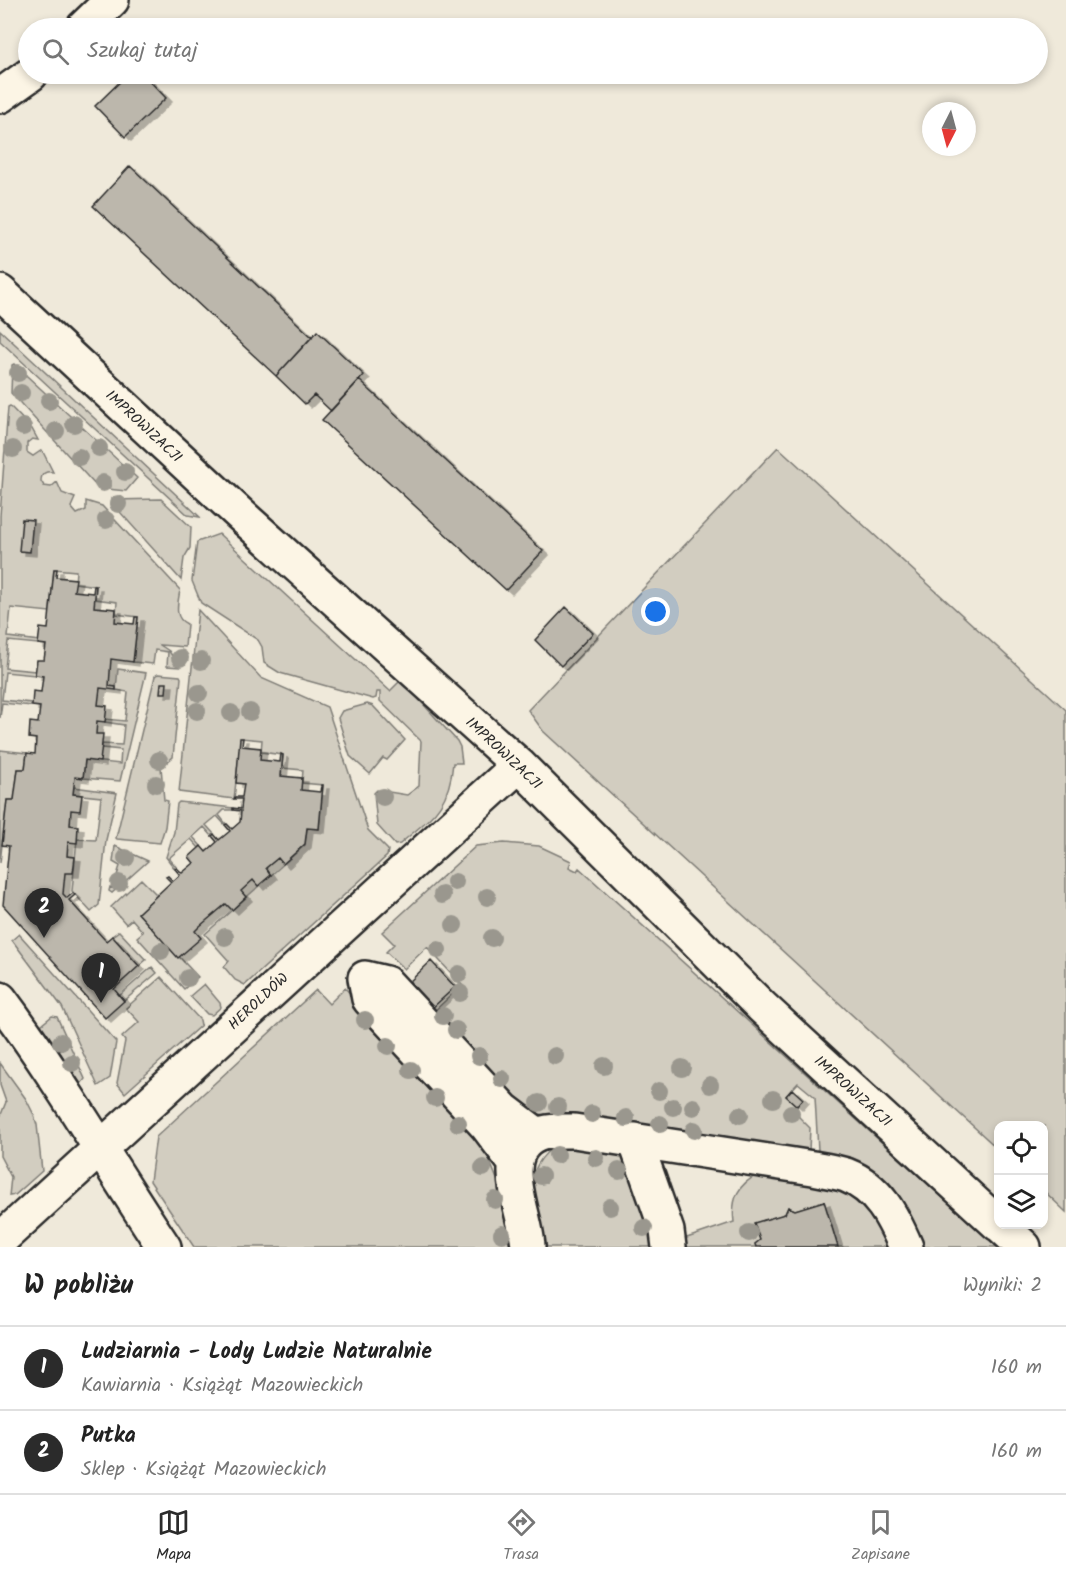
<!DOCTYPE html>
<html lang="pl">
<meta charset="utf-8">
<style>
body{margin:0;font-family:Kalam,sans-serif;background:#f2f2f2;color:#222}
.controls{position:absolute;right:18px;bottom:18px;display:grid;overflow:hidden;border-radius:12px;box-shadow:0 3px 9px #0003}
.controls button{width:54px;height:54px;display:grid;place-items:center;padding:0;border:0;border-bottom:2px solid #e0e0e0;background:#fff;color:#222;font:30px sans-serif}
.compass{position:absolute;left:922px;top:102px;width:54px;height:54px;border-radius:50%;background:#fff;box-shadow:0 3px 9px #0003;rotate:186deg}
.you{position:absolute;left:656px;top:612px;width:21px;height:21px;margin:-15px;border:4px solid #fff;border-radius:50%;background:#1a73e8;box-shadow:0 0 0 9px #1a73e833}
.badge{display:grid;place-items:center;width:39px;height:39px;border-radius:50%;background:#2b2b2b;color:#fff;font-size:20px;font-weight:700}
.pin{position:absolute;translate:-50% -50px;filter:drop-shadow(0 2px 3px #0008)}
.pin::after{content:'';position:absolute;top:32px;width:21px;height:18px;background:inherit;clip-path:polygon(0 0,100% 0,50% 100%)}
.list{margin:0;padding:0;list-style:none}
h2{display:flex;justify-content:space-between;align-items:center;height:78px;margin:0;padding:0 24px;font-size:26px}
h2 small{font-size:20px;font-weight:400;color:#767676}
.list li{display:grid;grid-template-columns:39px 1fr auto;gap:18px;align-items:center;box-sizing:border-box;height:84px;padding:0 24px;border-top:2px solid #e0e0e0}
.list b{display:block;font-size:22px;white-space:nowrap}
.list p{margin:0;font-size:20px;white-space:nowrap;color:#767676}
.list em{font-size:20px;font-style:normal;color:#767676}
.icon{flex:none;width:33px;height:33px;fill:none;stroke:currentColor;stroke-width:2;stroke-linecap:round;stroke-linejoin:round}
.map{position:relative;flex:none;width:1066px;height:1247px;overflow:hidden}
.search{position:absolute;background:#fff;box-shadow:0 3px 9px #0003;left:18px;right:18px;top:18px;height:66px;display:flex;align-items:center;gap:15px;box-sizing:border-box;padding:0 21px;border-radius:33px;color:#767676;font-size:22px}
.sheet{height:246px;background:#fff}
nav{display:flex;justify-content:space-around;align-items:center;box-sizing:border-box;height:84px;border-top:2px solid #e0e0e0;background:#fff;font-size:16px;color:#767676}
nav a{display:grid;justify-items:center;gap:3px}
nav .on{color:#2b2b2b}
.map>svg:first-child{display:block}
</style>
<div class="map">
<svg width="1066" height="1247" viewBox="0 0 1066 1247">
<defs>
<filter id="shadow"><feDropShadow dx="6" dy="4" stdDeviation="0" flood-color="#0004"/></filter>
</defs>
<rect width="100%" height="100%" fill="#efe9da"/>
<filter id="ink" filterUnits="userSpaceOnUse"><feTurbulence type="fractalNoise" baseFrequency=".0167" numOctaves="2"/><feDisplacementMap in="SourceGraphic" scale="12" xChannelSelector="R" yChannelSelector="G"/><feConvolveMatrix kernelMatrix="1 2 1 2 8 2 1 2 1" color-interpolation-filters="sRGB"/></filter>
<g filter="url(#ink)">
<path fill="#d2cdc0" stroke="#7e7c76" stroke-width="1.5" d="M0,330l200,187 -12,-2 -188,-174z
M14,364l123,114 -11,13 -28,-3 -87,-95 1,-28z
M10,406l22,23 6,11 -6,-1 -5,4v9l6,4 9,-6 11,22c-7,-1 -12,1 -12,9l3,5 7,1 6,-5 5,11 13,5 -4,9 6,7 9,-4v-9l16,5 78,84c-2,13 -7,28 7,34l-2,23 -25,-2 9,6 10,16 -12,-1 1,-14 -13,-2 -2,14 -20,-2 5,-45 -22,-3 1,-12 -22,-3 1,-13 -21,-3 1,-12 -22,-2 -4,43 -39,-4 -3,29 31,4 -1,3 -30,-3 -3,27 30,3v4l-30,-3 -3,28 30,3v3l-30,-3 -2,15v-202l8,-109z
M778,447l288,263v502l-22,-21v-65h-46v23l-455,-418 -15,-21z
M161,499l30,28 -1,21 -6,10 -3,22 -70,-78 1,-2z
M219,534l171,157 11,-11 56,61 3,6 2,16h-9c-4,45 -21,53 -53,81l-5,1 -18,-20 -3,-32 3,-3 30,5 12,-9 2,-45 -41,-40v-9h-3l-1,6 -3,1 -93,-26 -16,-10 -2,-16 -4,-7 -57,-37 -9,-22 5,-39z
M198,610l63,68 66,29 41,123 20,20 -1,6 -142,129 -10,-5 -11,-13 5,-6 -24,-27 100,-89 2,-17 12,1 4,-44 -21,-2 1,-13 -21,-2 1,-13 -22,-3 1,-12 -21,-2 -7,61 -55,-7z
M118,669l28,4 -26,108 -37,-3 2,-18 35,4 1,-14 -19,-2v-4l20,1 2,-20 -19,-3v-3l20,2 3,-29 -12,-2z
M158,674l22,2 1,2 -8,79 -12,10 3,33 4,1 -3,26 -5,16 -43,-4 -1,-1 39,-162z
M367,704l6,2 32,34 -18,20 -4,-2 -13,16 -20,-18 -12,-38 4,-7z
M0,750l27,3 -2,16h-7l-4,31h-7l-7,63z
M74,787l43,6 -11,47 -7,65 -8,7 -19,-21 5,-52 19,1 5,-43 -28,-3z
M179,802l54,6v2h-9l-5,5 7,9 -1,1 -8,-9 -11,9 8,9 -2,2 -8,-9 -11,10 8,9 -2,2 -8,-9 -22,19 8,10 -2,1 -9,-12 8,-25 3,-28z
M504,843l35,3 32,15 -2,6 8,4 2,-3 418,379h-80l-97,-93 -2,-4 -3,-53 -17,-14 -12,13 11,10 2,11 11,11 -1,22 -7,5 -259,-40 -21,-7 -93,-92 33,-31 -35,-38 -23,22 -18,-17 8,-8 -12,-12 94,-86z
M115,846l33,15 -36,32 -3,-2 1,-4 3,1 7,-22 -7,-4z
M141,879l16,16 -19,18 60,64 -14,12 -47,-52 6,-5 -11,-13 -6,5 -15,-17z
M119,931l27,29 -7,6 -27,-30z
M19,934l97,108 -6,36 -12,8 -36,-79 -50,-67z
M152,967l5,6 -33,28 -5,-5z
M161,977l39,43 1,5 -76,68 -8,-10 8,-42 -3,-4 17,-15 -13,-14z
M204,984l16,19 1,4 -9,8 -5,-1 -17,-18z
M345,988l127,137 7,9 27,68 6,39 -1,6h-317l-44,-66 6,-44 160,-147 13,14z
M52,1016l5,1 28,62 -4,5 -40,-59z
M0,1063l26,36 8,16 3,10 5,46 -27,24 -6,1 2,-19 -11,-21v-39l6,-15 -6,-17z
M556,1145l70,9 35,93h-114c-12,-37 -31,-74 9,-102z
M759,1174l65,7 38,16 31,50h-55l-14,-45 -29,8 -7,-3 -3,7 -30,9 5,17 -5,4 1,3h-78l9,-9 47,-16c-3,-23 4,-38 25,-48z"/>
<path fill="#bcb7ac" stroke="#2b2b2b" stroke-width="1.5" filter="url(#shadow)" d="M128,74h15l23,24 -41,39 -30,-31z
M130,166l182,171 -36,39 -183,-170z
M317,331l47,44 -33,36 -17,-16 -9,9 -29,-28z
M359,380l184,171 -37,39 -184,-170z
M22,519l11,1 -3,32 -11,-1z
M54,569h3l-1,8 20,2 -2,12 19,2 1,-7h2l-2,21 22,2 -1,13 19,2 1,-7h3l-5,45 -22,-3 -2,27 7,1v3l-16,-2 -2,17 9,1 -2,16 -8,-1 -1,13h7l-3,28 -15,-2 -2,18 -8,-1 -2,17 9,1 -2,16 -9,-1 -1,15 8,1 -1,17 -9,-1 -1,14 8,1 -2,16h-8l-2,21 4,4 6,-5 2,2 -6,5 37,41 6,-5 27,30 -25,23 10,12 -19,17 -102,-113 6,-59 -7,-1 5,-45h7l4,-31h7l2,-16 8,1 1,-15 -7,-1 1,-16 8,1 2,-16 -8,-1 1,-15 8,1 2,-16 -8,-1 2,-15h7l2,-15 -8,-1 2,-16 8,1z
M566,607l27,26 -32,33 -26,-26z
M161,683h6l-1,10h-6z
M240,738h3l-1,8 19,2 -1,12 20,2 1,-8 2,1 -2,21 21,2 -1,12 19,2 1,-7h2l-4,44 -12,-1 -2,16 -22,20 -5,-6 -12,10 5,7 -13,11 -5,-6 -12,11 5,6 -14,13 -6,-6 -26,22 -5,5 6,7 -23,20 -40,-45 33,-31 -5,-5 2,-1 5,5 7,-6 -5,-6 2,-1 5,5 12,-10 -5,-6 10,-9 2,-2 5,6 11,-10 -5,-6 2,-2 5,6 11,-9 -5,-6 2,-1 5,5 8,-7 1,-11 -8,-1v-2l8,1 1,-10h-8l1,-2h7l2,-13 -8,-1z
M431,961l24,26 -26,24 -23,-26z
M792,1089l11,10 -6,7 -11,-10z
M824,1201l14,46h-82l-1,-3 5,-4 -6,-17 31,-9 3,-7 7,3z"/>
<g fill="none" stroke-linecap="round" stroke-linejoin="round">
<g stroke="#2b2b2b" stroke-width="38">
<path id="minor" d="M83,28l29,-28
M0,96l31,-22
M0,292l242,224 277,249 243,242 236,217
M0,999c60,80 109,166 164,248
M635,1140l32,91 2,16
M515,1163l-28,-37 -118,-127 -4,-21 21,5 118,127 33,25
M999,1224l25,23
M0,1240l519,-475
M528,1247c-1,-32 -34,-93 9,-112 10,-5 26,-4 37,-4l239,37c11,2 23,4 33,7 33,13 47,42 60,72"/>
</g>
<use href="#minor" stroke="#fcf5e5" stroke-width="33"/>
</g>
<g fill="#9a978e">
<circle cx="18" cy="373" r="9"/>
<circle cx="21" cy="393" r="9"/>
<circle cx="49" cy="401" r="9"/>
<circle cx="74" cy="424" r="9"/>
<circle cx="23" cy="427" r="9"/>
<circle cx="56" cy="431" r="9"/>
<circle cx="99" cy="448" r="9"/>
<circle cx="13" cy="449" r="9"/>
<circle cx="79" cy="457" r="9"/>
<circle cx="125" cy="472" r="9"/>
<circle cx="103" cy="483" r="9"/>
<circle cx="118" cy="504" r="9"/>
<circle cx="106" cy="520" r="9"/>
<circle cx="180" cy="658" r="9"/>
<circle cx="201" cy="661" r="9"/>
<circle cx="199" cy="693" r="9"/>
<circle cx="197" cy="711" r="9"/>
<circle cx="250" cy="712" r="9"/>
<circle cx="231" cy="713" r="9"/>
<circle cx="159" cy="760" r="9"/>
<circle cx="156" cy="784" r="9"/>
<circle cx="383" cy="797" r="9"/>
<circle cx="126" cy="858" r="9"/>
<circle cx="455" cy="882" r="9"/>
<circle cx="119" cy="883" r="9"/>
<circle cx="442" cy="895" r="9"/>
<circle cx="487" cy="897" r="9"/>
<circle cx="454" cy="925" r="9"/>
<circle cx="225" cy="937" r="9"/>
<circle cx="492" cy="938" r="9"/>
<circle cx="438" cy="950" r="9"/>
<circle cx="161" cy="951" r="9"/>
<circle cx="459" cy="974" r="9"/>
<circle cx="188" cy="978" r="9"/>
<circle cx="460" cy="993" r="9"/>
<circle cx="443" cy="1016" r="9"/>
<circle cx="365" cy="1020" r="9"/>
<circle cx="456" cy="1030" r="9"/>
<circle cx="61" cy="1042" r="9"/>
<circle cx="388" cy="1046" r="9"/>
<circle cx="479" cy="1056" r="9"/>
<circle cx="555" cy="1056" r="9"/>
<circle cx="72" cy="1063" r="9"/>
<circle cx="604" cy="1066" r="9"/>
<circle cx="682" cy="1068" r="9"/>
<circle cx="411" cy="1070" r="9"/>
<circle cx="502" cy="1079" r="9"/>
<circle cx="710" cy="1085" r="9"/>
<circle cx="659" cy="1091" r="9"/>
<circle cx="435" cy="1098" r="9"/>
<circle cx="773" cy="1099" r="9"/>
<circle cx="539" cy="1103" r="9"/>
<circle cx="558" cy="1107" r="9"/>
<circle cx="673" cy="1107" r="9"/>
<circle cx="693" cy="1107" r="9"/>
<circle cx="791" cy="1113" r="9"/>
<circle cx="592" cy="1114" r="9"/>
<circle cx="740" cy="1115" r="9"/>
<circle cx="626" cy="1118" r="9"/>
<circle cx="458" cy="1123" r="9"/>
<circle cx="660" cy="1124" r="9"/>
<circle cx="694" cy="1130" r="9"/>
<circle cx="557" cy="1155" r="9"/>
<circle cx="596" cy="1158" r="9"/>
<circle cx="483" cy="1168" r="9"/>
<circle cx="619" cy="1171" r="9"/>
<circle cx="541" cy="1176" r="9"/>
<circle cx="495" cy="1200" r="9"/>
<circle cx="610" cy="1207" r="9"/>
<circle cx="644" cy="1228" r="9"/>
<circle cx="749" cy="1233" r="9"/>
<circle cx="502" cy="1234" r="9"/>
</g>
</g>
<g text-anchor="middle" stroke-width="4.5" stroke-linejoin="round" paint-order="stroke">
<g font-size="15" fill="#2b2b2b" stroke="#fcf5e5">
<text transform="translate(144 426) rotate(43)" y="5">IMPROWIZACJI</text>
<text transform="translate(504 753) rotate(43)" y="5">IMPROWIZACJI</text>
<text transform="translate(258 1001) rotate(-43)" y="5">HEROLDÓW</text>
<text transform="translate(853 1091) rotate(42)" y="5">IMPROWIZACJI</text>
</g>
</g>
</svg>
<div class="controls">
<button><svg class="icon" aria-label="locate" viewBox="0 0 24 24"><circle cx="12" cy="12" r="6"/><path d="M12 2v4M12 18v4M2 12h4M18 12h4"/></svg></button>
<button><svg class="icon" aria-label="layers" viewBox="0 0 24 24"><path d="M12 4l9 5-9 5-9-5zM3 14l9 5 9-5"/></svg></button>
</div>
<svg class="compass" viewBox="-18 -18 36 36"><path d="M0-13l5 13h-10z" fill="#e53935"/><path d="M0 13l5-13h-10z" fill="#767676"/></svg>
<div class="you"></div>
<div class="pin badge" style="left:101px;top:1003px">1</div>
<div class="pin badge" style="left:44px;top:938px">2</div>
<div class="search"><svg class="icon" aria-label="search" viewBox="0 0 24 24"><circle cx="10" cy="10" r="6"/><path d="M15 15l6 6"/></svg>Szukaj tutaj</div>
</div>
<section class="sheet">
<h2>W pobliżu<small>Wyniki: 2</small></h2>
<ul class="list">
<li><span class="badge">1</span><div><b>Ludziarnia - Lody Ludzie Naturalnie</b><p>Kawiarnia · Książąt Mazowieckich</p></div><em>160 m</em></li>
<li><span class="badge">2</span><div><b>Putka</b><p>Sklep · Książąt Mazowieckich</p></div><em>160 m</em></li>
</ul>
</section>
<nav>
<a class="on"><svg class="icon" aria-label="map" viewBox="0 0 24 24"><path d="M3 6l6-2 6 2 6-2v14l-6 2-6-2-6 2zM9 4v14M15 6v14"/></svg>Mapa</a>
<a><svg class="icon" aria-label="directions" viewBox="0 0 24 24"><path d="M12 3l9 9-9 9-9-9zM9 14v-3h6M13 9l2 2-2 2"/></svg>Trasa</a>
<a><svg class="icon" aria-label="saved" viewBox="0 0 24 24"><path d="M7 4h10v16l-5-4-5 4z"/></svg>Zapisane</a>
</nav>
